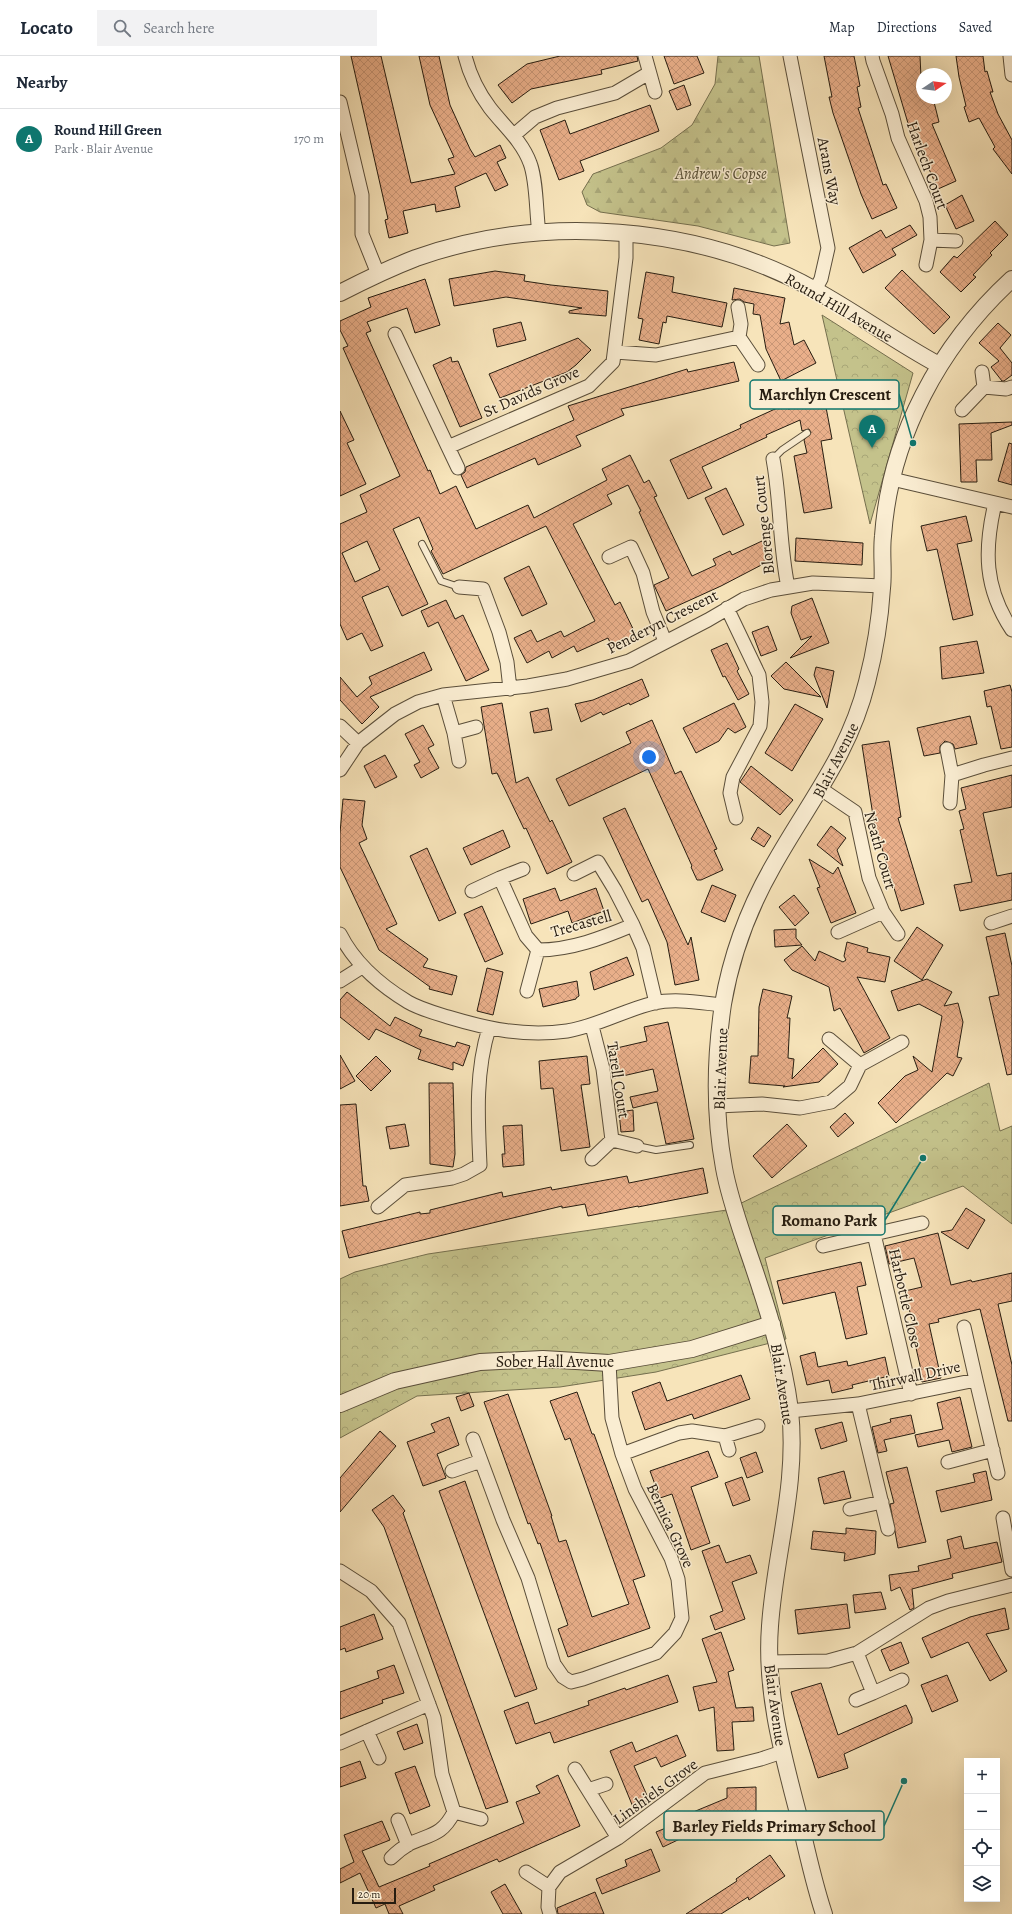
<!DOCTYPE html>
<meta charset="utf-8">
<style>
body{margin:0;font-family:Alegreya,serif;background:#f2f2f3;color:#1f2937}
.controls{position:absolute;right:12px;bottom:12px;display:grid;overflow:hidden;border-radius:0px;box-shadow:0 4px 16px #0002}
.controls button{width:36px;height:36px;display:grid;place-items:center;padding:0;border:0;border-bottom:1px solid #e0e1e3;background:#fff;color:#1f2937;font:20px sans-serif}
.compass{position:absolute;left:576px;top:12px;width:36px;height:36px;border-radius:50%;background:#fff;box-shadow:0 4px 16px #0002;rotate:77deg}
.scale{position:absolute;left:12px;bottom:10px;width:44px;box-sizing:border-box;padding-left:4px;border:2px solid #261c10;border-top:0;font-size:11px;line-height:14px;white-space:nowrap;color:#261c10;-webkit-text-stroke:3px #faedd2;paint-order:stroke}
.you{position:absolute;left:309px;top:701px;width:14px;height:14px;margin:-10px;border:3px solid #fff;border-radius:50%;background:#1a73e8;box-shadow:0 0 0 6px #1a73e833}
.badge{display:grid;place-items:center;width:26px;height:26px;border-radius:50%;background:#0f766e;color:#fff;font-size:13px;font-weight:700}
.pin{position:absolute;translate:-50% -33px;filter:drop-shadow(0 1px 2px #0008)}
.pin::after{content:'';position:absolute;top:21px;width:14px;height:12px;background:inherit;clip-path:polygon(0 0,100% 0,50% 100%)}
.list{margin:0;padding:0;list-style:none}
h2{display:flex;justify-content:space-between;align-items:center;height:52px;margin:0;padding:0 16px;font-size:17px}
h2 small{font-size:13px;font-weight:400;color:#747a83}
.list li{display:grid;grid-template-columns:26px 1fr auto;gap:12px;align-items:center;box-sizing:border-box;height:60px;padding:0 16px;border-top:1px solid #e0e1e3}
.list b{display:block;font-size:15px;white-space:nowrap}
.list p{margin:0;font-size:13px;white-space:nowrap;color:#747a83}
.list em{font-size:13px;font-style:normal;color:#747a83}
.icon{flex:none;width:22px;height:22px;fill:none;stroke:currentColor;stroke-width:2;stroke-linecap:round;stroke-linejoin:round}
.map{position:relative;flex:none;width:672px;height:1858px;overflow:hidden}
header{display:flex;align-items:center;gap:24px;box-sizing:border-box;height:56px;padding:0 20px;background:#fff;border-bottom:1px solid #e0e1e3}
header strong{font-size:19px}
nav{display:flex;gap:22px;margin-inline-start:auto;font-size:14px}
.search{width:280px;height:36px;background:#f2f2f3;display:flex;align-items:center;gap:10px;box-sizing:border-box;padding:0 14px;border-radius:0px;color:#747a83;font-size:15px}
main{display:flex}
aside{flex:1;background:#fff}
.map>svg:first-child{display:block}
</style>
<header>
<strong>Locato</strong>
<div class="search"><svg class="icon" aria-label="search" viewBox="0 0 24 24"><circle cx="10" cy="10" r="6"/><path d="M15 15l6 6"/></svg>Search here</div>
<nav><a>Map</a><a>Directions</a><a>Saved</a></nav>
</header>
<main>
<aside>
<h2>Nearby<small></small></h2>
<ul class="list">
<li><span class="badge">A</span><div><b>Round Hill Green</b><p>Park · Blair Avenue</p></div><em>170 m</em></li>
</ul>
</aside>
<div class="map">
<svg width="672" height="1858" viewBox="0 0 672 1858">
<defs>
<pattern id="forest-firs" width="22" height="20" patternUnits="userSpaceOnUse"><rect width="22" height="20" fill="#c4c28b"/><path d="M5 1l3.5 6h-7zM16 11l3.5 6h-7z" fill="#a8a677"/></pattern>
<pattern id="park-crowns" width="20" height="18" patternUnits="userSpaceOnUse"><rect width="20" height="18" fill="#c4c28b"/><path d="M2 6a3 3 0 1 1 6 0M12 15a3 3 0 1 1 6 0" fill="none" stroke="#a8a677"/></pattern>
<pattern id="building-cross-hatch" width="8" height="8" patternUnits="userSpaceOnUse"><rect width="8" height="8" fill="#e9af8a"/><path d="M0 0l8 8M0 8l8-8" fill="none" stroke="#c89676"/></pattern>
</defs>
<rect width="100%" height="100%" fill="#f7e4ba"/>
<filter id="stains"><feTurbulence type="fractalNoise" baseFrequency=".005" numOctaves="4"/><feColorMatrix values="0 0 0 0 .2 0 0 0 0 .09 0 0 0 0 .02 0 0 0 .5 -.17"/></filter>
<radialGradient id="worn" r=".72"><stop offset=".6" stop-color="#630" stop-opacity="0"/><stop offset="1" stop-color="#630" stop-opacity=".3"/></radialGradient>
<path fill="url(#forest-firs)" stroke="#756f4e" d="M378,0h41l31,187 -16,3 -76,-20 -98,-14 -13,-7 -5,-13 11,-18 68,-26 31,-23 23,-41z"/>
<path fill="url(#park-crowns)" stroke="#756f4e" d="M482,259l91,58 -43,151z
M649,1027l11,48 12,-5v98l-49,-38 -198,72 21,81 -130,33 -96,15 -143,9 -77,42v-159l15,-7 73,-18 299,-44z"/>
<path fill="url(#building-cross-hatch)" stroke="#261c10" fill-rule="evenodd" d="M11,0h30l30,127 44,-9 -7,-15 6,-2 -24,-52 -11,-49h20l11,49 20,44 5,8 25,-12 6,13 -9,4 11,23 -13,6 -9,-18 -31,14 5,20 -24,5 -1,-8 -32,7 5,22 -19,5 -4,-18 3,-1z
M220,0h77l1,5 -37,9 1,4 -71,15 -19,14 -14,-18 29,-21z
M324,0h33l7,17 -30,11z
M484,0h30l6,30 -3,1 4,20 -3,1 25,77 3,-1 11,24 -25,11 -11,-25 -28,-81 -4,-16h3z
M548,0h32l2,42h11l6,24 -7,2 24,57 -18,8 -14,-31 -10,-29 -4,1z
M616,0h27l2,16 2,-1 6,21h-3l8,22 14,26v34l-19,-25 2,-2 -16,-29 -10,4 -5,-15 2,-1 -7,-29z
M344,29l7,20 -14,5 -8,-19z
M310,49l9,26 -79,30 4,10 -25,9 -19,-50 25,-10 5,14z
M622,139l12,26 -18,8 -11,-24z
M655,165l13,14 -18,18 2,2 -19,20 3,2 -15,15 -21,-20 14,-16 3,2z
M570,169l7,10 -25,14 4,6 -33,18 -14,-25 32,-18 5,8z
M562,214l48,47 -16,17 -49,-46z
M155,215l30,4 -1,6 27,4 57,6 -2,25 -37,-3v-2l13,-3 -76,-11 -52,9 -5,-27z
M306,216l28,5 -2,15 55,11 -5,24 -55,-11 -1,7 -3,-1 -4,22 -20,-4 4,-21 -5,-1z
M85,223l15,46 -25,8 -8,-25 -40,14 4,9 -5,2 62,138 2,-1 10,24 16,-8 20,43 52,-24 6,13 73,-38 -5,-11 28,-14 14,28 5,-3 8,16 -3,1 38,79 24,-11 -3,-6 17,-8 2,4 30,-14 9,19 -50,26 -55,25 -12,-26 15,-7 -30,-66 2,-1 -13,-26 -21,10 5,9 -39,20 42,81 5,-3 17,35 -24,12 -5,-11 -31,14 -3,-6 -22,12 -3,-7 -22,12 -13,-25 17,-8 6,12 24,-11 3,6 31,-16 -49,-95 -103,48 -12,-23 2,-2 -14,-32 -26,12 35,75 -26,12 -14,-30 -26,11 21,49 -12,5 -9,-18 -15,7 -7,-16v-100l27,-12 -7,-17 40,-19 -57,-128 5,-2 -8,-16v-9l31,-14 -3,-9zM27,485l13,29 -25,12 -13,-29z
M394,232l51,10 -5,26 9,-2 5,23 10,-5 12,23 -35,18 -15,-32 -6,-34 -7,-1 1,-10 -10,-2 -4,-3 -8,1z
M181,266l5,18 -29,7 -4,-18z
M658,267l13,12 -11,13 12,15v12l-8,6h-2l-11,-14 8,-6 -20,-18z
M238,282l13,12 -15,15 -9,7 -67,26 -11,-24z
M111,301l1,5 6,-1 24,57 -22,9 -27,-62z
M394,306l5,19 -118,28 3,6 -48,21 5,10 -43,19 -3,-7 -68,30 -6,-13 4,-3 1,-5 108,-47 -6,-14 119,-37 1,3z
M485,346l7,37 -11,2 11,67 -28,5 -10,-57 13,-3 -3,-13 7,-7 -2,-4 -7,2 -2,-11 -34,15 1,2 -65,30 10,21 -24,11 -18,-39 71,-32 -1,-3 46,-21 2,5z
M0,355l14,29 -7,3 19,41 -26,12z
M672,366v3l-21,8 1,27h-16l1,22h-16l-2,-58z
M669,387l3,1v41l-14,-4z
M386,432l18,37 -21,10 -18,-37z
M626,460l6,25 -15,3 16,71 -20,5 -16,-71 -10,2 -6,-25z
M456,482l67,5 -1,22 -67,-4z
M189,510l18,38 -25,12 -18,-38z
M472,542l17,45 -39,15 22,-22 -11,4 -10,-27 1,-7z
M106,544l9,19 8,-4 26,55 -23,11 -28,-59 -10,5 -7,-16z
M428,570l9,24 -16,6 -9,-24z
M637,585l7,32 -42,6 -2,-32z
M387,587l12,26 -2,2 12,23 -11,6 -13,-24 -2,1 -12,-27z
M84,596l8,18 -62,27 9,10 -17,17 -22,-24v-23l17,20 15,-13 -3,-7z
M446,606l35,35 -37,-8 -13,-13z
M476,611l18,4 -7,37 -13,-33z
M302,623l7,17 -19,9 -1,-2 -26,12 -2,-3 -20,10 -6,-18 18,-4z
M670,629l2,7v55l-11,2 -10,-43 -4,1 -3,-16z
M162,647l14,80 12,-6 22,45 2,-2 20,42 -25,12 -21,-46 -2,1 -27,-56 -5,1 -11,-67z
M394,647l12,24 -11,6 -7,-5 -9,13 -23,12 -13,-25z
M455,648l28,15 -31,52 -27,-18z
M208,652l4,22 -18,3 -4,-21z
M630,660l7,28 -22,5 -2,-5 -8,-3 -5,5v7l-16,3 -7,-28z
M312,664l23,54 6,-3 36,78 -3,1 9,20 -22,10h-4l-6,-13 1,-1 -44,-97 -79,37 -13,-27 75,-36 -5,-11z
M83,669l11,20 -6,3 11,20 -18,10 -7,-13 6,-3 -15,-28z
M549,685l12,76 -3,1 26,86 -23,7 -27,-89 -12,-77z
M45,699l12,22 -22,11 -11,-22z
M411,710l42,34 -13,15 -40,-33z
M672,719v32l-29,6 14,63 15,-3v27l-52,11 -6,-26 18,-3 -12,-52 4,-1 -5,-18 7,-2 -5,-21z
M3,743l22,2 -3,24 5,14 -8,4 38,81 -11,5 42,30 -5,8 34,9 -5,19 -23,-6 1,-2 -51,-37 -39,-83v-34z
M285,752l63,137 3,-8 8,43 -24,5 -8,-43 -19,-43 -6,3 -39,-84z
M491,770l15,12 -9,12 6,16 -26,-21z
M418,771l13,9 -7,11 -13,-8z
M163,774l7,17 -39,18 -8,-17z
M87,792l29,65 -17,8 -29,-65z
M469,803l24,15 5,-7 18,46 -25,10 -14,-35 3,-1z
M372,829l24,10 -11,27 -24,-10z
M215,832l5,13 36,-13 8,23 -32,12 -4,-12 -37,13 -8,-25z
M454,839l15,18 -14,13 -16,-19z
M142,850l21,48 -18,8 -21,-48z
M577,871l26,18 -21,35 -28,-19z
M456,873v9l6,7 -27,2 -1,-17z
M665,877l7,33v108l-5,1 -18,-78 10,-2 -13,-58z
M507,886l21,6 -1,4 23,5 -5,25 -28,-5 33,61 -26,15 -24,-45 -6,3 -5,-24 -37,-17 -8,-10 18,-14 13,15 4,-10 24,11 3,-2 -2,-4z
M287,901l7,18 -40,15 -4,-18z
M147,912l16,4 -10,43 -16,-4z
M587,923l25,13 -8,14 14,-3 5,19 -6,35 5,1 -9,18 -6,-3 -51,50 -18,-20 27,-27 13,-6 -5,-14 19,16 10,-56 -23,-12 -21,7 -7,-20z
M237,925l2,15 -3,2v1l-33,8 -4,-18z
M423,933l29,7 -5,22h3l-2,40 6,1 -2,20 31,-31 15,16 -19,18 -36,5 2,-1 -36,-3 2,-27h7l1,-49z
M7,936l43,34 5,-9 27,13 -3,6 36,11 2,-5 13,4 -7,20 -10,-4v8l-35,-11 3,-9 -45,-21 -7,11 -29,-23v-17z
M328,966l26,117 -28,5 -9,-42 -24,6 -3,-11 28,-6 -5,-22 -39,9 -6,-28 39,-9 -3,-14z
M0,999l15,26 -15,8z
M36,1000l15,15 -20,20 -15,-15z
M247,1000l3,28 -9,1 9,62 -29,4 -8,-63 -12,1 -2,-28z
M89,1027h24l2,71 -2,13 -23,-3z
M16,1048l7,82h3l3,15 -29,5v-101z
M293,1054l1,21 -13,1 -2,-20z
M505,1057l9,10 -16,14 -8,-10z
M65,1068l4,22 -19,3 -4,-22z
M447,1068l20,22 -35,32 -19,-22z
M182,1069l2,40 -21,2 -1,-13h3l-2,-28z
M363,1112l5,25 -70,14v-1l-50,10 -3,-12 -23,4v-2l-213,52 -7,-27 78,-19v2l10,-1v-3l72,-18 1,5 48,-10 1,3 75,-14 2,7z
M626,1152l19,12 -17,29 -27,-17 11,-2z
M598,1177l13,52 20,-5 1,2 40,-9v28l-14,3 14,61v56h-4l-28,-112 -42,10 1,3 -10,2 12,54 -19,4 -3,-12h2l-7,-31 2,-1 -11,-47 17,-4 -8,-29 -25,6 -4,-18z
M521,1206l5,23 -9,2 10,47 -21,5 -11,-47 -52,12 -6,-23z
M475,1296l3,15 29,-6 1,5 37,-9 4,19 -37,9 1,3 -21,5 -3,-13 -22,5 -7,-29z
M401,1319l9,24 -56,20 -2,-5 -47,16 -13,-38 28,-10 7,19z
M237,1336l15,42h2l51,142 -12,4 17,48 -82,29 -10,-28 10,-4 -28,-82 -2,1 -8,-21 -2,1 -44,-122 24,-8 44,122h-1l8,26 7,-2 26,77 37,-13 -59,-166 -5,2 -15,-39z
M129,1337l5,13 -13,5 -5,-14z
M620,1341l12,50 -20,5 -3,-12 -31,7 -3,-12 28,-6 -6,-26z
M571,1359l4,18 -31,7 3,11 -9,2 -6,-26 19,-5 -1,-3z
M109,1361l10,28 -22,9 9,24 -23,8 -16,-44 28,-10 -4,-8z
M502,1366l5,19 -26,8 -6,-20z
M40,1375l16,15 -56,66v-34z
M368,1395l10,26 -27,10 19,56 -19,7 -19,-56 -12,4 -10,-27z
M416,1396l7,20 -16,6 -7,-20z
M567,1411l19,75 -28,6 -8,-44 4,-1 -8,-31z
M504,1415l7,27 -27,6 -6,-26z
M646,1415l6,29 -51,12 -5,-21 39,-9 -2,-8z
M402,1421l8,23 -17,6 -8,-23z
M125,1425l72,208 -22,8 -76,-206z
M53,1439l12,16 -2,2 105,289 -22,7 -102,-282 -12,-17z
M506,1472l30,3 -1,23 -31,7 1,-8 -34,-4 2,-18 33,3z
M621,1480l3,13 33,-7 5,20 -50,12 1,4 -41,11 2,19 -4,2 -10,-23 -9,4 -2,-16 30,-4 -1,-5 33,-8 -4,-18z
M379,1489l7,18 24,-8 7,18 -25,9 13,37 -30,11 -5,-14 13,-5 -21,-60z
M541,1536l5,17 -31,4 -2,-18z
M507,1548l3,24 -52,6 -3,-24z
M665,1552l4,21 -23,5 21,37 -17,10 -22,-39 -37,16 -9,-20 48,-21z
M34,1558l9,25 -37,13 -1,-4 -5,2v-23z
M381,1576l13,38 -6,2 8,36 17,-1 1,14 -22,1 2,28 -17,1 -3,-44 -15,4 -6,-24 24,-5 -15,-43z
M561,1586l8,21 -19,8 -9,-21z
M54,1609l10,28 -22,7 1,3 -43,16v-27l39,-14 -2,-7z
M328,1619l10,27 -124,41 -4,-11 -34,12 -12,-33 24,-9 7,22 54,-19 -1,-4 37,-13 1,2z
M607,1619l11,26 -26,11 -11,-27z
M481,1627l17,52 68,-30 6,13v5l-68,31 4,14 -30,10 -27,-86z
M77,1668l6,19 -19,7 -7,-18z
M337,1679l9,21 -25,11 -5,-10 -22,9 15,34 -16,7 -23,-56 22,-9 4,10z
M20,1705l6,17 -26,9v-19z
M75,1710l15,40 -20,8 -15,-41z
M218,1719l22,51 -81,36 -2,-3 -64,27 2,4 -36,16 4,8h-14l-4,-10 -9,4 -16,-35 -20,10v-14l14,-7 -10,-27 38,-14 8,19 -28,11 17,36 51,-21 -1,-2 95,-41 -8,-21 24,-9 -4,-7z
M416,1731v25h-39l3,8 -57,27 -7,-15 32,-13 -2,-4 41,-17v-10z
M311,1793l9,22 -58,23 -6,-15 31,-13 -2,-6z
M430,1799l15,21 -36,24 -1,-3 -27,17h-35l51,-33 -1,-2z
M165,1828l17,30h-19l-12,-22z
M255,1836l9,22h-46l-1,-6z"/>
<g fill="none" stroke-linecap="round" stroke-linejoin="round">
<g stroke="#5a4e3a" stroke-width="8">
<path id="service" d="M433,403l9,-9 25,-17
M82,488l19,37 18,6
M297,1090l19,4 34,-5"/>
</g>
<g stroke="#5a4e3a" stroke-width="15">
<path id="minor" d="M125,0c5,20 13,36 25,52 14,18 32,33 40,55 7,18 6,50 9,70
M305,0l10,36
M450,0l38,192 -7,31 -6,11
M532,0l1,5 19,53 6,24 28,63 4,16 1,23 -5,25
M670,0l2,19
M0,46l22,93v39l16,40
M174,79l21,-18 22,-9 58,-15 34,-20
M591,184l25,1
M398,251l3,17 -2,13
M55,278l53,113
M275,296l41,3 83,-18 19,28
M642,316l2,15
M622,354l22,-23 22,2 6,-2
M433,403c8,43 6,85 15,128
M118,412l-10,-21 141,-61 24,-24 13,-104v-25
M552,423l120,28
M655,447c-11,47 -11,85 17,127
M269,501l22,-10 12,26 10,39 12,29
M119,531l24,2 16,43 8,30 3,27
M387,552l32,67 3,27 -2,24 -27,51 -3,16 6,25
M103,639l11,38 5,28
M0,670l18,17
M114,677l22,-6
M607,693l5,26 32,-10 28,-7
M0,714l18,-27 37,-29 23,-12 25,-7 85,-9 39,-7 62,-18 79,-41 36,-21 27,-9 42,-7 69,3
M481,733l34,23 14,66 14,34 15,22
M610,747l2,-28
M183,813l-23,9 26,58 12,14c33,0 64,-12 95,-25l10,23 13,55
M234,818l24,-12 17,28 18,35
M132,835l28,-13
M651,867l21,-7
M498,876l45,-20
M0,878c15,30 40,51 68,68 12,7 27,11 40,15 40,12 77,20 119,14 31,-5 57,-21 87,-28 22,-5 47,0 69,2
M0,925l22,-14
M187,935l11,-41
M489,983l31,26
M377,1050l45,-2 38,4 31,-6 19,-16 10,-21 42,-23
M272,1084l25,6
M252,1103l20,-19 -9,-71 -11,-43
M38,1151l27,-22 47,-7 12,-4 16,-9c-2,-46 -5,-92 9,-137
M534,1178l48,-11
M483,1190l51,-12 37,160
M624,1271l12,53
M518,1348l30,125
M450,1355l68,-7 118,-24 22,93
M385,1380l4,14
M133,1383l30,81 25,58 26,86 9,13 8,5 12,-3 73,-26 19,-20 7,-15 -4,-39 -7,-21 -36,-69 -13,-35 -10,-36 -3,-55
M282,1398l57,-21 13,-2 33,5 33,-10
M608,1406l45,-12
M112,1415l29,-10
M510,1453l32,-7
M663,1462l9,52
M0,1515l31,20 28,32 35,95 8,56 12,38c-12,24 -24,22 -45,32 -7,4 -13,9 -18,14
M517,1597l16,40 29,-13
M429,1606l59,-1 29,-8 72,-45 19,-7 64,-16
M516,1644l17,-7
M27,1675l12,27
M0,1687l89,-39
M235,1713l43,69
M248,1734l18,-6
M114,1756l27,7
M58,1764l10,25
M186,1816l23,15
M210,1858l-2,-7 1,-20 11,-15 58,-34 87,-65 56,-14 21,-7"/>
</g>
<g stroke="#5a4e3a" stroke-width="18">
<path id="tertiary" d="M0,237c25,-13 50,-25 76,-35 127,-45 282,-33 399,32 42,23 81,52 124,75
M0,1348l55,-23 85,-19 63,-3 66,4 83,-14 80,-25
M484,1858c-11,-33 -18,-67 -26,-101 -16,-61 -33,-123 -28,-187 5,-74 28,-140 20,-216 -7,-54 -24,-107 -42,-159 -9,-27 -19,-55 -24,-83 -10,-54 -9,-110 -1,-164 8,-47 26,-96 50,-138 35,-63 76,-111 94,-184 8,-31 13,-62 15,-94 2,-17 -1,-35 1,-52 7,-99 57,-191 129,-257"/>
</g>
<use href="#service" stroke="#faedd2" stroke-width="6"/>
<use href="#minor" stroke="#faedd2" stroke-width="13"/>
<use href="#tertiary" stroke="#faedd2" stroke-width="16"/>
</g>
<g text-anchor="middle" stroke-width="3" stroke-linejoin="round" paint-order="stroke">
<g font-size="16" fill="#261c10" stroke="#faedd2">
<text transform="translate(588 109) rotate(70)" y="6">Harlech Court</text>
<text transform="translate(490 115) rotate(79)" y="6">Arans Way</text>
<text transform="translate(499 251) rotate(30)" y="6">Round Hill Avenue</text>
<text transform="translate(191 335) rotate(-24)" y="6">St Davids Grove</text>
<text transform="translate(423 469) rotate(-96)" y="6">Blorenge Court</text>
<text transform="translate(322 565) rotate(-27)" y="6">Penderyn Crescent</text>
<text transform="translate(495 704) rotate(-63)" y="6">Blair Avenue</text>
<text transform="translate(541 794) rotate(74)" y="6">Neath Court</text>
<text transform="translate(241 867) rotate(-16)" y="6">Trecastell</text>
<text transform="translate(380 1013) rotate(-88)" y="6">Blair Avenue</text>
<text transform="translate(279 1024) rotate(81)" y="6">Tarell Court</text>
<text transform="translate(566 1242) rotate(77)" y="6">Harbottle Close</text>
<text x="215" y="1311">Sober Hall Avenue</text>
<text transform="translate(575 1319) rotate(-12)" y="6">Thirwall Drive</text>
<text transform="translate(443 1328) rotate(81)" y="6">Blair Avenue</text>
<text transform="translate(331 1469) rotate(65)" y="6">Bernica Grove</text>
<text transform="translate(436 1649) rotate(82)" y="6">Blair Avenue</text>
<text transform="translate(315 1735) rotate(-36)" y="6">Linshiels Grove</text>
</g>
<g font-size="16" font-style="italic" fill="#554e35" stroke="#faedd2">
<text x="381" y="123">Andrew's Copse</text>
</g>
</g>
<path fill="none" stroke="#0f766e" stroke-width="1.5" d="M573 387L559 338M583 1102L545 1164M564 1725L544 1770"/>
<g fill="#0f766e" stroke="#faedd2" stroke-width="1.5">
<circle cx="573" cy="387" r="4"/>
<circle cx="583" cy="1102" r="4"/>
<circle cx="564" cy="1725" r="4"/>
</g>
<g fill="#faedd2" stroke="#0f766e" stroke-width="1.5">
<rect x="410" y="324" width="149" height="29" rx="4"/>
<rect x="433" y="1150" width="112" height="29" rx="4"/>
<rect x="324" y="1755" width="220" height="29" rx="4"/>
</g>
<g font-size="17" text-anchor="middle" font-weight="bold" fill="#261c10">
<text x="485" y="344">Marchlyn Crescent</text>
<text x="489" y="1170">Romano Park</text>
<text x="434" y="1776">Barley Fields Primary School</text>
</g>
<rect width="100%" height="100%" filter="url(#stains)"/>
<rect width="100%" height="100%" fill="url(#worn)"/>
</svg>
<div class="controls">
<button>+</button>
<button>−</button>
<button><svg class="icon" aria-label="locate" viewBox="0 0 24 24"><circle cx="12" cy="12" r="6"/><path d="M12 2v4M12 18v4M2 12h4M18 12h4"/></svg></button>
<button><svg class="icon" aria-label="layers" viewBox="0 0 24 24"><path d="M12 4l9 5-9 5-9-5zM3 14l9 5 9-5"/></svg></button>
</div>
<svg class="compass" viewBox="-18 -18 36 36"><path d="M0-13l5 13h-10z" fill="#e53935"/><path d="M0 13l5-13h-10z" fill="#747a83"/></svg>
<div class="scale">20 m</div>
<div class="you"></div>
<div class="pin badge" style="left:532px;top:392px">A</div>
</div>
</main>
